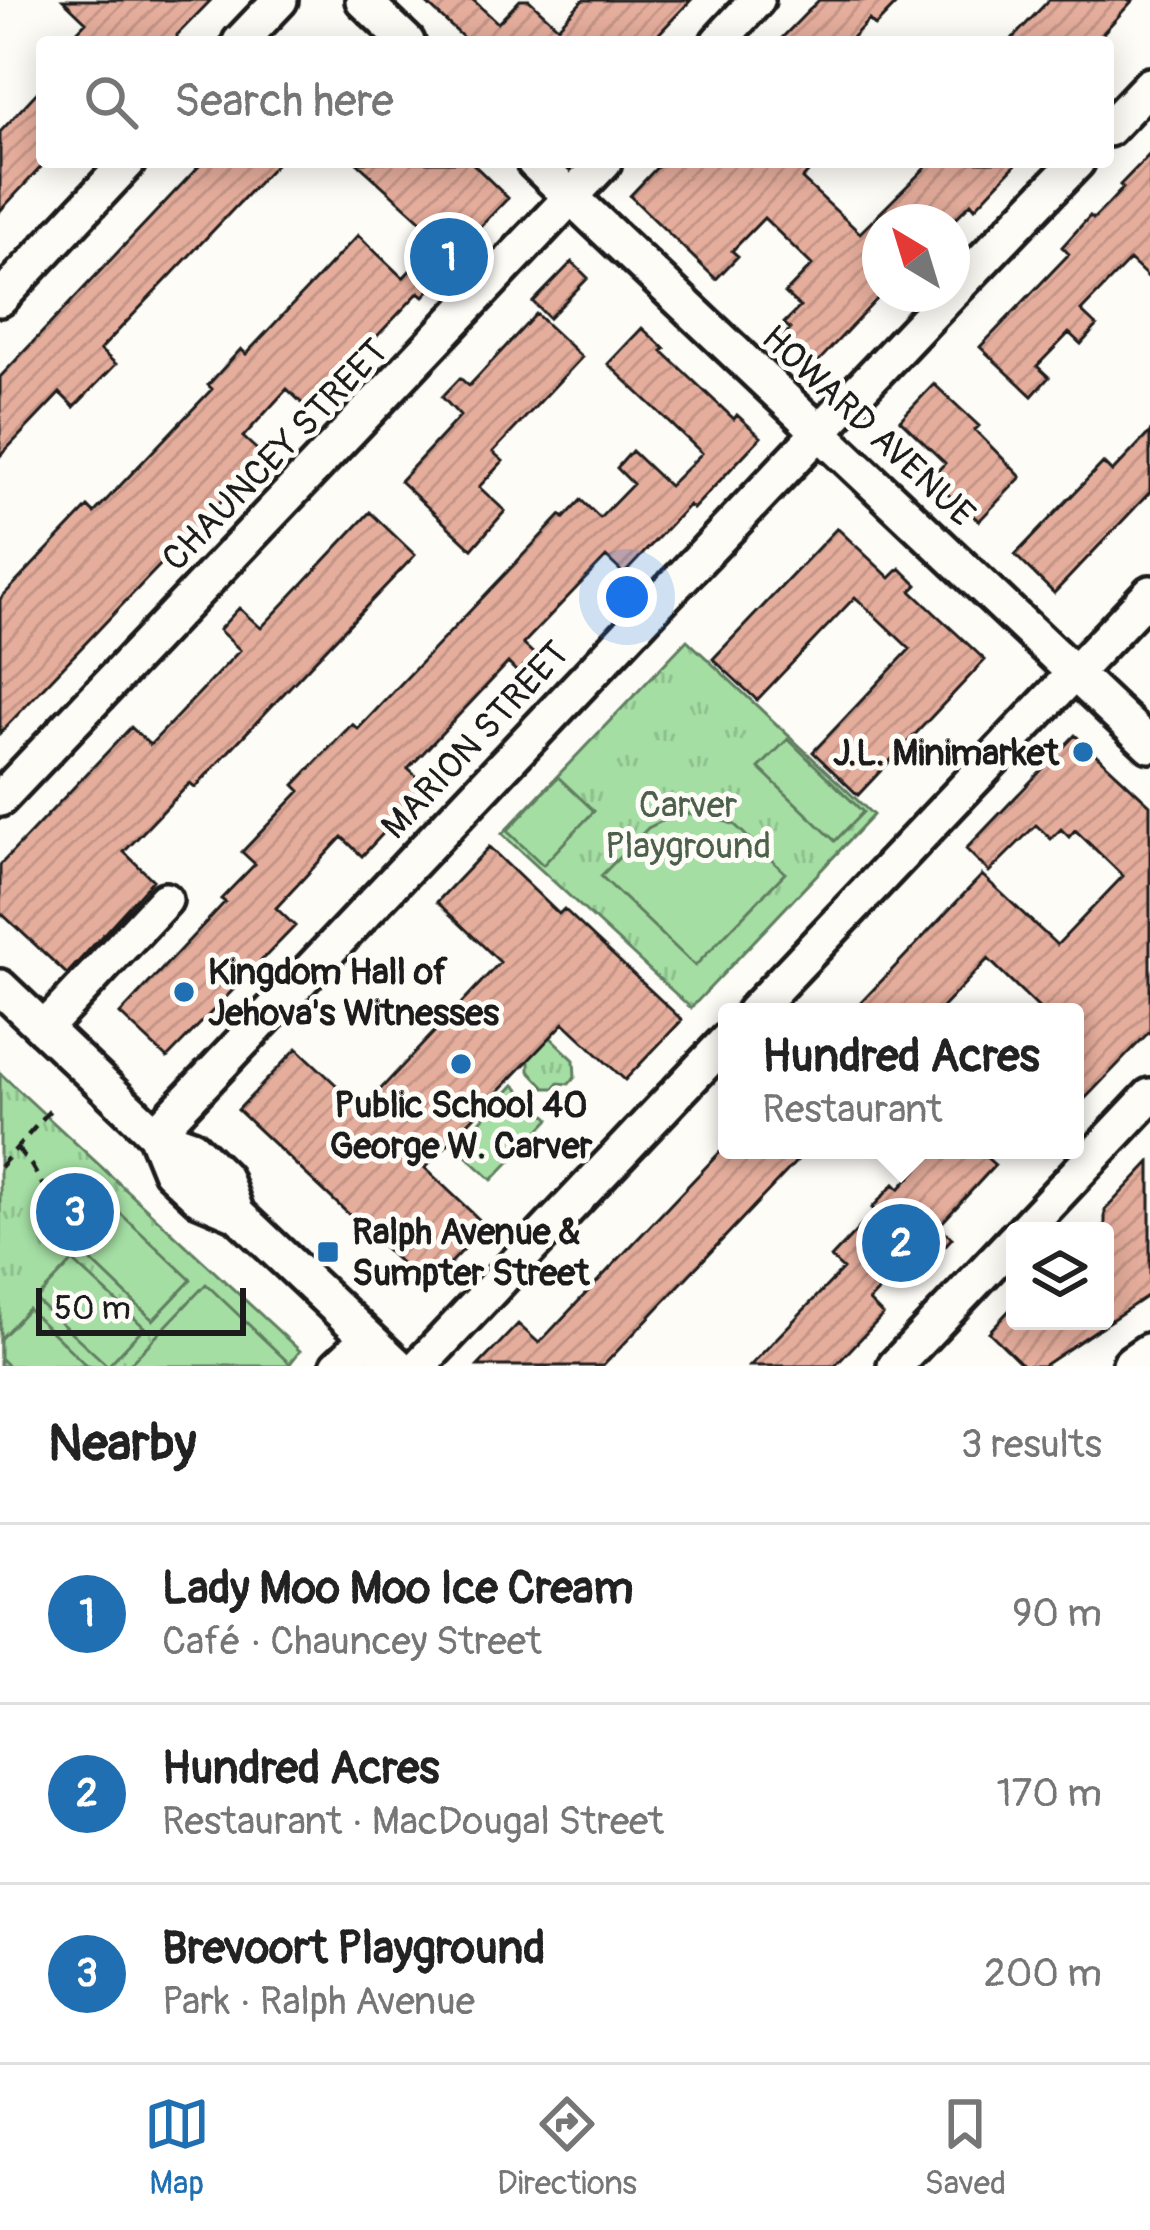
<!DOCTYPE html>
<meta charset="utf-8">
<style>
body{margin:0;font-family:Pangolin,sans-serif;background:#f2f2f2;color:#222}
.controls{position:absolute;right:36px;bottom:36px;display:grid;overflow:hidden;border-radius:12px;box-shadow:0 6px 30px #0003}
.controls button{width:108px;height:108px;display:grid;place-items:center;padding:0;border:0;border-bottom:3px solid #e0e0e0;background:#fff;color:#222;font:60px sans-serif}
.compass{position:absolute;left:862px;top:204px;width:108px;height:108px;border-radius:50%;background:#fff;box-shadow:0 6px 30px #0003;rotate:322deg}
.scale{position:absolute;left:36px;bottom:30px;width:210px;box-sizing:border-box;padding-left:12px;border:6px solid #1c1c1c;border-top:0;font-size:33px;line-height:42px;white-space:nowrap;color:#1c1c1c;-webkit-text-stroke:9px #fdfcf7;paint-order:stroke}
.you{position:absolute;left:627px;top:597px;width:42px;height:42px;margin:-30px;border:9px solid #fff;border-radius:50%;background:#1a73e8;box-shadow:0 0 0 18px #1a73e833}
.badge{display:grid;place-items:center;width:78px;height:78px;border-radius:50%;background:#1f6fb2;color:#fff;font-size:39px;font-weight:700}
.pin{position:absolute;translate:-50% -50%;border:6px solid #fff;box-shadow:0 3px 12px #0006}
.popup{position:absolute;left:718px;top:1003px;width:366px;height:156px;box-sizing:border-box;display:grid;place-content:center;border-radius:12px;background:#fff;filter:drop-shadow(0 3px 9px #0005);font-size:39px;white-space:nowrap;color:#767676}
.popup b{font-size:45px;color:#222}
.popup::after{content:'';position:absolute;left:50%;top:100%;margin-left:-24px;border:24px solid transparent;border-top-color:#fff}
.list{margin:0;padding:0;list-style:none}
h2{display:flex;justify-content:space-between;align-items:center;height:156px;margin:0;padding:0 48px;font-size:51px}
h2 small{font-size:39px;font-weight:400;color:#767676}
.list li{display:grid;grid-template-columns:78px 1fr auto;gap:36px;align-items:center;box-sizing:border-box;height:180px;padding:0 48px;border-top:3px solid #e0e0e0}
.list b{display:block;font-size:45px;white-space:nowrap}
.list p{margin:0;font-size:39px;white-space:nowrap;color:#767676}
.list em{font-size:39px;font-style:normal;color:#767676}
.icon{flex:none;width:66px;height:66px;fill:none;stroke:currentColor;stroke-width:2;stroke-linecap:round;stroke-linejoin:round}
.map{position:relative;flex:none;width:1150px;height:1366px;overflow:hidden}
.search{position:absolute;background:#fff;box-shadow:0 6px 30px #0003;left:36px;right:36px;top:36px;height:132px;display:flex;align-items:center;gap:30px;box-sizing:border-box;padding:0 42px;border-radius:12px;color:#767676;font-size:45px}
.sheet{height:696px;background:#fff}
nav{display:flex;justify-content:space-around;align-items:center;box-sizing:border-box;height:168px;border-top:3px solid #e0e0e0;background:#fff;font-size:33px;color:#767676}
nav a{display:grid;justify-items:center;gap:6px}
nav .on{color:#1f6fb2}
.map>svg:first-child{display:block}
</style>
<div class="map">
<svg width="1150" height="1366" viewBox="0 0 1150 1366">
<defs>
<pattern id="park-tufts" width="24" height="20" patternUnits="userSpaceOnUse" patternTransform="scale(3)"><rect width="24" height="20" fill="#a4dea3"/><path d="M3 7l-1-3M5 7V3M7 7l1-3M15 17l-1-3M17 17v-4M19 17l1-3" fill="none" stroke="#8dbe8c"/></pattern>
<pattern id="building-hatch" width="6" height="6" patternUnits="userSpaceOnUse" patternTransform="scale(3)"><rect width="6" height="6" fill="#e5ad9c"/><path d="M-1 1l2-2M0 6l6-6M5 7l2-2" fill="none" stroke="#c49486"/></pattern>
</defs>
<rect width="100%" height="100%" fill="#fdfcf7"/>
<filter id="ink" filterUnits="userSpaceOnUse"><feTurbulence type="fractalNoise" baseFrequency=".00833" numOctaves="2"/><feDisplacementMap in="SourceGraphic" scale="24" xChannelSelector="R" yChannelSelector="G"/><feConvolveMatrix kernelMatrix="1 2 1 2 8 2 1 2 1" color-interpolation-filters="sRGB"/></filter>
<g filter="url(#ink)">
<path fill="url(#park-tufts)" stroke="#607d60" stroke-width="3" d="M687,640l186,175 -182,193 -189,-174z
M550,1037l24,23 1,17 -6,7 -11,-1 -4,5h-9l-16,-17v-12z
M0,1073l300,278 -12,15h-288z"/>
<path fill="#a4dea3" stroke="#607d60" stroke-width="3" d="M788,739l75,73 -28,29 -76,-73z
M558,777l36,34 -51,54 -36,-34z
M678,813l34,3 23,9 50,48 -90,93 -94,-90 47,-48z
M514,1085l36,34 -58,61 -36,-33z
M120,1213l71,67 -38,40 -71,-68z
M73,1261l71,66 -36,39 -72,-66z
M206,1284l84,80 -2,2h-160z
M28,1309l59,57h-79l-8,-8v-19z"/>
<path fill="url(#building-hatch)" stroke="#1c1c1c" stroke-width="3" d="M63,0h148l-34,35v7h-110l19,-20z
M423,0h50l25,23 22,-23h9l29,27 25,-27h108l-40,42h-183z
M819,0h81l-25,26 -6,-6 -21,22h-70z
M1049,0h84l-38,42h-86z
M42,87v79l-42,45v-79z
M1150,154v125l-20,-19 -49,51 16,15 -16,18 -12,-11 -32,33 12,11 -17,19 -52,-49 89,-93 -7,-7 28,-31 3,3 16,-16 14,-15 -3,-3z
M203,162h75l-178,188 16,14 -42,43 -14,-14 -60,63v-79z
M356,162h115l37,36 -50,52 5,5 -39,41 -5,-4 -111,117 -21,-20 -44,48 21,19 -264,277v-134l88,-92 6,6 118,-124 -4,-4 33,-36 5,5 112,-119 45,43 37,-40z
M662,162h155l-15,17 58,54 71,-71h87l-43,46 -4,-5 -19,19h-72v74l-66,70 -31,-29 7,-8 -6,-6 16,-16 -15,-14 27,-28 -48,-47 -32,33 6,5 -22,23 -86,-83z
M572,262l16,16 -39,40 -16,-16z
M536,314l46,43 -89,95 10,9 -24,26 26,24 -33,38 -72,-68 60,-65 -18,-19 18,-19 9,8z
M642,328l23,21 -3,2 72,68 3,-4 24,22 -68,72 -4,-4 -65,69 -18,-17 -83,87 12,11 -17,18 -10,-10 -100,106 19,17 -22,24 -43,46 -20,-19 -66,71 19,18 -128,132 -47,-44 105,-112 -4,-3 34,-35 -13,-12 58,-61 -6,-6 58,-61 6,5 203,-214 3,3 17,-18 19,18 33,-34 -16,-16 15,-17 37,35 33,-33 -94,-89z
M934,384l45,42 -4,4 46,47 -42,44 -49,-42 15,-16 -45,-43z
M1150,432v60l-96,101 -39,-38 88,-92 9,9z
M370,512l45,43 -220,232 -5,-4 -66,69 29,28 -86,94 -67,-62v-47l131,-138 19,18 90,-95 -21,-20 20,-22 22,20z
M837,528l53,50 10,-10 17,17 -6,6 74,69 -127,135 -45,-43 97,-103 -55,-52 -98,103 -44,-41z
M1075,735l75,70v226l-75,78v-97h-32l-55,-53 -50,53h-86l130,-137 75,70 66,-69 -48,-46 -6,7 -8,-8 -10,10 -15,-14 -47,47 -23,-23z
M489,847l70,67 5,-5 118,111 -57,60 -61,-57 -139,145 61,58 -59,62 -189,-178 59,-62 65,61 138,-147 -63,-60z
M722,1150h85l-204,216h-125l40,-42 21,19z
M934,1150h44l17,15 -56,61 13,12 -22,24 -13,-12 -48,51 14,14 -48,51h-85l93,-97 -12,-11 44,-47 -3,-3 22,-24 5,5z
M1150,1162v132l-107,72h-19l-35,-34 26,-28v17h90v-111z"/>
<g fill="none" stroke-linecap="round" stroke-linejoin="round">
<g stroke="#1c1c1c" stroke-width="42">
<path id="minor" d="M363,0l44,42
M240,42l40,-42
M718,42l39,-42
M1108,129l42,-44
M534,162l616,583
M952,292l125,-130
M0,299l128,-137
M0,799l604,-637
M0,987l155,147 37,13 32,31 13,36
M753,1012l397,-419
M44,1029l121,-129
M155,1134l795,-840
M155,1134l15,37 29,27 38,16 161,152
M1023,1231l127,-135
M338,1366l30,-28
M419,1366l308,-326
M895,1366l120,-127"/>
</g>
<g stroke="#1c1c1c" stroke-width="51">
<path id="major" d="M1134,1366l16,-11"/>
</g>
<path stroke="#1c1c1c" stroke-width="4.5" stroke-dasharray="12 9" stroke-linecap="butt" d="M17,1148l14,17 46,79
M0,1167l52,-59"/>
<use href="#minor" stroke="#fdfcf7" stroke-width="33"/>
<use href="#major" stroke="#fdfcf7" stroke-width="42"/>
</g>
</g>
<g fill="#1f6fb2" stroke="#fdfcf7" stroke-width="4.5">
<circle cx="1083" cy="752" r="12"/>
<circle cx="184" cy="992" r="12"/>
<circle cx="461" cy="1064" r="12"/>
<rect x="316" y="1240" width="24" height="24" rx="6"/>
</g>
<g text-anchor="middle" stroke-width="10" stroke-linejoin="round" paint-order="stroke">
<g font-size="36" fill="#1c1c1c" stroke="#fdfcf7">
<text transform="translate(869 425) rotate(43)" y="13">HOWARD AVENUE</text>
<text transform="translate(274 454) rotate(-46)" y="13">CHAUNCEY STREET</text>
<text transform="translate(474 739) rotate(-47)" y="13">MARION STREET</text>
</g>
<g font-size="36" font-weight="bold" fill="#1c1c1c" stroke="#fdfcf7" text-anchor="start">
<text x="1059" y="765" text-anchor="end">J.L. Minimarket</text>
<text x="208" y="984">Kingdom Hall of<tspan x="208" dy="41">Jehova's Witnesses</tspan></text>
<text x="461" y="1117" text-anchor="middle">Public School 40<tspan x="461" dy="41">George W. Carver</tspan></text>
<text x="352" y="1244">Ralph Avenue &amp;<tspan x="352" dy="41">Sumpter Street</tspan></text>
</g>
<g font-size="36" fill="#4c604b" stroke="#fdfcf7">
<text x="688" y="817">Carver<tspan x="688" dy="41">Playground</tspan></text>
</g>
</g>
</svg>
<div class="controls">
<button><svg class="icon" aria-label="layers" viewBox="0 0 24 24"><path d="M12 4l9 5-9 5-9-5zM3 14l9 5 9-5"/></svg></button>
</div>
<svg class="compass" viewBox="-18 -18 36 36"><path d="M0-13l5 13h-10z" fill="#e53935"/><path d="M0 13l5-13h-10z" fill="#767676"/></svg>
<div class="scale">50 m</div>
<div class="you"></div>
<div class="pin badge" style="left:449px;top:257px">1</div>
<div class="pin badge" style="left:901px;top:1243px">2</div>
<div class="popup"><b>Hundred Acres</b>Restaurant</div>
<div class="pin badge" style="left:75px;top:1212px">3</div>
<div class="search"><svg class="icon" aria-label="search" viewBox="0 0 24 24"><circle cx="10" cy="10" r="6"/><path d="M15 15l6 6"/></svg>Search here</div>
</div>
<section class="sheet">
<h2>Nearby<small>3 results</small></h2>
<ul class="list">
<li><span class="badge">1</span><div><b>Lady Moo Moo Ice Cream</b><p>Café · Chauncey Street</p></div><em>90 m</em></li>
<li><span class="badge">2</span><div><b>Hundred Acres</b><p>Restaurant · MacDougal Street</p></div><em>170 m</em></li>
<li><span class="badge">3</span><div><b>Brevoort Playground</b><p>Park · Ralph Avenue</p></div><em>200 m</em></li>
</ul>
</section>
<nav>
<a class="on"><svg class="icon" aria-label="map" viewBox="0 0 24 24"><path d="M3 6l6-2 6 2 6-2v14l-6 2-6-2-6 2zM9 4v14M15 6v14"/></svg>Map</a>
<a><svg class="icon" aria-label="directions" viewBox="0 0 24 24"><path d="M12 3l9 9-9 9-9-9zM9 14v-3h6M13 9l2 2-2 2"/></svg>Directions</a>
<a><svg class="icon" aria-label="saved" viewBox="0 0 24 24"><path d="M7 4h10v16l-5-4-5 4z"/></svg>Saved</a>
</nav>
